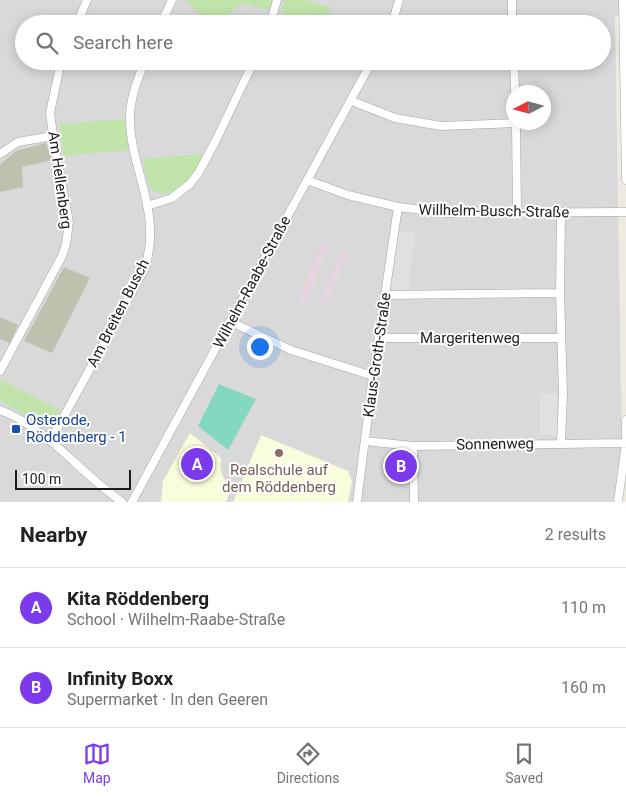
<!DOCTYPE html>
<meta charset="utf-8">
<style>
body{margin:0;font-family:Roboto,sans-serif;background:#f2f2f2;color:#202124}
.compass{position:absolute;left:506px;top:85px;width:45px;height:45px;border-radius:50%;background:#fff;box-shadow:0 2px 12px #0003;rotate:264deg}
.scale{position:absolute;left:15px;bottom:12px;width:116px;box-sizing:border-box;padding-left:5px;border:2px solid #1c1c1c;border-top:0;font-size:14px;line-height:18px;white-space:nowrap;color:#1c1c1c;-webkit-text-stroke:4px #fff;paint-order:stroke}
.you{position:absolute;left:259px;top:346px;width:18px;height:18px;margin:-12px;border:4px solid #fff;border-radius:50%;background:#1a73e8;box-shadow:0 0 0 8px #1a73e833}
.badge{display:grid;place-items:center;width:32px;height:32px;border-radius:50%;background:#7c3aed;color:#fff;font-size:16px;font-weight:700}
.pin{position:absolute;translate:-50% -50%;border:2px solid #fff;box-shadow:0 1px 5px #0006}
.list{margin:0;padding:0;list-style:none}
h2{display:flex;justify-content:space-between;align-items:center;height:65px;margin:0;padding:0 20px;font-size:21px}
h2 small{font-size:16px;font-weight:400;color:#757577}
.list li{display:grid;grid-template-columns:32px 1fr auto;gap:15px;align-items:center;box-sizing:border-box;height:80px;padding:0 20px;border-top:1px solid #e0e0e0}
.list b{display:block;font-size:19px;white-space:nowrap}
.list p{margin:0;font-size:16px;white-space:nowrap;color:#757577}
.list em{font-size:16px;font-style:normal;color:#757577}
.icon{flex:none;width:28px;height:28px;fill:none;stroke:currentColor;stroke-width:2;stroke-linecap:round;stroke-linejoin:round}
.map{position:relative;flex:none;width:626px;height:502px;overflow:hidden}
.search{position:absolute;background:#fff;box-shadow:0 2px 12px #0003;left:15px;right:15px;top:15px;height:55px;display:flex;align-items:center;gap:12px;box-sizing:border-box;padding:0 18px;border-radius:28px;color:#757577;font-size:19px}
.sheet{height:225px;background:#fff}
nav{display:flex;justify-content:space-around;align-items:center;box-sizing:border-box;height:70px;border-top:1px solid #e0e0e0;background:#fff;font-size:14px;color:#757577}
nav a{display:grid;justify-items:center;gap:2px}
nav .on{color:#7c3aed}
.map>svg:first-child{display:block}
</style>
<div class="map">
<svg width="626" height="502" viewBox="0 0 626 502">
<rect width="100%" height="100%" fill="#edeae2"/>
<path fill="#dad9d9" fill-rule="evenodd" d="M0,0h626v14l-11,2 7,442 -9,44h-613zM24,24h578v37h-578zM514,92h30v30h-30zM201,160l-15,22 -18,11z"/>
<path fill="#e6d5e1" d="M322,243l7,2 -24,59 -7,-3z
M342,250l6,3 -24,54 -5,-2z"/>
<path fill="#f9fddb" d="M190,433l31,25 -1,11 4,10 9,6 -7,17h-65l2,-21z
M261,435l87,36 4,10 -4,21h-115z"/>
<path fill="#bfc1ae" d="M46,143l6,17 -30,7 1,20 -23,5v-27l4,-4 12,-10z
M64,267l26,11 -38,75 -28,-12z
M0,317l18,8 -8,18 -10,-4z"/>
<path fill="#c1e4ab" d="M185,0h88l-3,10 -29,-7 -22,21h-10z
M285,0h21l24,7 -5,17h-5l-39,-11z
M125,119l3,31 -65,6 -3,-32z
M204,154c-7,15 -18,35 -35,41l-1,-2c-21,5 -22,-19 -25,-34z
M2,380l57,30 -9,18 -50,-27v-17z"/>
<path fill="#c1f5cb" d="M442,61h55v6h-56z"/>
<path fill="#85d8c0" d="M219,384l37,15 -28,51 -30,-24z"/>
<path fill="#e0e0e0" d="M399,231l16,2 -7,58 -17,-1z
M557,393v42h-17v-41z
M407,463v20h-15v-9l5,-10z"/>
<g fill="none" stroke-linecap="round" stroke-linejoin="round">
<g stroke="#a3a3a3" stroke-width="9">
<path id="minor" d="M512,0v24
M623,0l3,180
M77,24l10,-24
M161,24l11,-24
M270,24l7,-24
M392,24l7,-24
M23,51h1
M514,61l1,31
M352,101l43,17 46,8 75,-3
M516,122l1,90
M0,154l18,-12 35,-6
M307,180l41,15 50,12 49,6 179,-1
M147,206l25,-8 18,-14 9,-12 17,-32 38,-79
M385,295l175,-2
M231,322l60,28 82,26
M379,338h182
M0,371l62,-115 4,-12 3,-22 -14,-73 -5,-36 11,-52
M0,410c49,19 80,63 122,92
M51,440l94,-172c4,-14 6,-28 5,-42 -2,-41 -25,-79 -19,-121 2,-16 8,-29 14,-44
M365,441l48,5 213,-3
M561,443l2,-50 -3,-100 1,-81
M413,446l1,56
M132,502l240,-441
M357,502l16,-126 25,-169
M618,502l8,-59v-23"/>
</g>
<use href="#minor" stroke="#fff" stroke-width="8"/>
</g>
<rect fill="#1a4fb4" stroke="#fff" stroke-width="2" x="11" y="424" width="10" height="10" rx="2.5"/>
<circle fill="#8d6e63" stroke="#fff" stroke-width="2" cx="279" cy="453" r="5"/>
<g text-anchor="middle" stroke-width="4" stroke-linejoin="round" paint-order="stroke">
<g font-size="15" fill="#1c1c1c" stroke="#fff">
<text transform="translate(60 180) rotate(82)" y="5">Am Hellenberg</text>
<text transform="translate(494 211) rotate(1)" y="5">Willhelm-Busch-Straße</text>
<text transform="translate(252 282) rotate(-62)" y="5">Wilhelm-Raabe-Straße</text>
<text transform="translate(118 313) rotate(-63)" y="5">Am Breiten Busch</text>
<text x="470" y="343">Margeritenweg</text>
<text transform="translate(377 355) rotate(-82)" y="5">Klaus-Groth-Straße</text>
<text transform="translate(495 444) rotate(-1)" y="5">Sonnenweg</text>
</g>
<g font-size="15" fill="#164399" stroke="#fff" text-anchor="start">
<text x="26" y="425">Osterode,<tspan x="26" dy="17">Röddenberg - 1</tspan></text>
</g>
<g font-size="15" fill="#785e54" stroke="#fff">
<text x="279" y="475">Realschule auf<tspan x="279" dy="17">dem Röddenberg</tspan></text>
</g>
</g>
</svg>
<svg class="compass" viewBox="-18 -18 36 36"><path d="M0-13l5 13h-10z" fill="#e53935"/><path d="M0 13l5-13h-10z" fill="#757577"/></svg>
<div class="scale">100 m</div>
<div class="you"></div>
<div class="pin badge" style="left:197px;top:464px">A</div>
<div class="pin badge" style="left:401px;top:466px">B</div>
<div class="search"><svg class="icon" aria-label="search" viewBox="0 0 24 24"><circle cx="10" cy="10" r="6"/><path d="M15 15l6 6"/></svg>Search here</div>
</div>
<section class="sheet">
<h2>Nearby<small>2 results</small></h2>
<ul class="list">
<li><span class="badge">A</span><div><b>Kita Röddenberg</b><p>School · Wilhelm-Raabe-Straße</p></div><em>110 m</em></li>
<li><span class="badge">B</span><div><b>Infinity Boxx</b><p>Supermarket · In den Geeren</p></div><em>160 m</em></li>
</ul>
</section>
<nav>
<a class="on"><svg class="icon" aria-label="map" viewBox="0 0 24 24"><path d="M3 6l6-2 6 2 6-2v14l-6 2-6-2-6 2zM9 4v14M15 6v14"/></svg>Map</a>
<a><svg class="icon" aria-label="directions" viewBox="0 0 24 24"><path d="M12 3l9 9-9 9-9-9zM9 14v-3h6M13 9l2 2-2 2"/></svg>Directions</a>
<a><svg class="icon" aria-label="saved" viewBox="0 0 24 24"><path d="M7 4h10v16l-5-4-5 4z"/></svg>Saved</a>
</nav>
